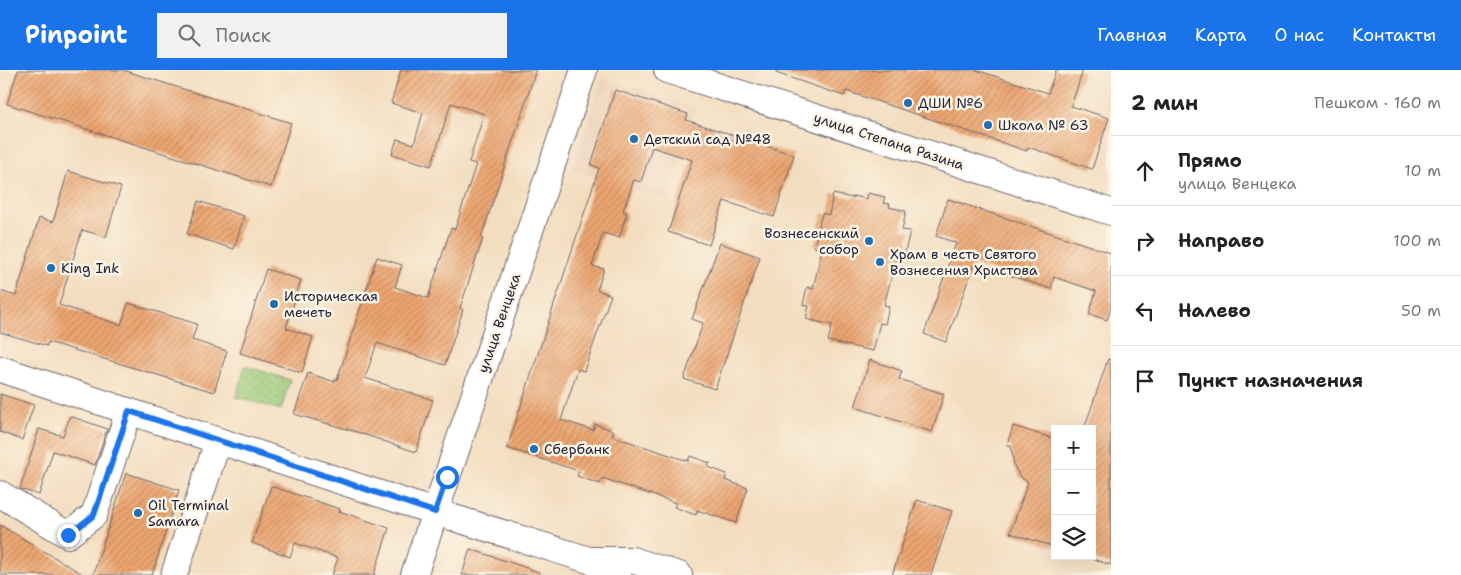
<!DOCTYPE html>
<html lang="ru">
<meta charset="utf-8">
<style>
body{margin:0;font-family:"Shantell Sans",sans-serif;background:#f2f2f2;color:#222}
.controls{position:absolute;right:15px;bottom:15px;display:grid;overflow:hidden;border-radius:0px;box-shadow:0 5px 20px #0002}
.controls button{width:45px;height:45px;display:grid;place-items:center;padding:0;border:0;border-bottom:1px solid #e0e0e0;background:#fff;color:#222;font:25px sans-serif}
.stop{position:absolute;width:15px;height:15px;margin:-11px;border:4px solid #1a73e8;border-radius:50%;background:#fff}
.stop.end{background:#1a73e8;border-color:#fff;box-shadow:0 1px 5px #0008}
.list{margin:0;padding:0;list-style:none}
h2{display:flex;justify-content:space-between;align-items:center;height:65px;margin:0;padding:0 20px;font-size:21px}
h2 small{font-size:16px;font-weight:400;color:#767676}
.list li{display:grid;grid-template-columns:32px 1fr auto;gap:15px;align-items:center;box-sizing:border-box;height:70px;padding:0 20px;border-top:1px solid #e0e0e0}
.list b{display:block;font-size:19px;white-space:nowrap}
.list p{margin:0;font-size:16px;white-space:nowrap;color:#767676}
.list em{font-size:16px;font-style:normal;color:#767676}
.icon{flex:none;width:28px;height:28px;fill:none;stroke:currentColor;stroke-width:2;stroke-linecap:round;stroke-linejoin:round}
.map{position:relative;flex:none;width:1111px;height:505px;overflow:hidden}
header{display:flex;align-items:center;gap:30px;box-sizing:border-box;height:70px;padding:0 25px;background:#1a73e8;color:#fff}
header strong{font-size:24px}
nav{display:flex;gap:28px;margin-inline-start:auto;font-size:18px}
.search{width:350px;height:45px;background:#f2f2f2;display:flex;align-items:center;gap:12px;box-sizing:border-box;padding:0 18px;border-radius:0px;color:#767676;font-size:19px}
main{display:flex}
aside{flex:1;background:#fff}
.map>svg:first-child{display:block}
</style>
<header>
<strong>Pinpoint</strong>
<div class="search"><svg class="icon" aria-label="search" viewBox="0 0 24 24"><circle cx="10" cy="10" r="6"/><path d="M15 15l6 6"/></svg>Поиск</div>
<nav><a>Главная</a><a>Карта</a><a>О нас</a><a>Контакты</a></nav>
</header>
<main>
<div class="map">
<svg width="1111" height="505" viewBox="0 0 1111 505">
<defs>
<pattern id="grass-dots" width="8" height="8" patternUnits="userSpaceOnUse" patternTransform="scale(1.25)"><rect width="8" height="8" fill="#9ac876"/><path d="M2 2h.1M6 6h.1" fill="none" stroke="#7da262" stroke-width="1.8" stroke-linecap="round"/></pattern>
<pattern id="building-hatch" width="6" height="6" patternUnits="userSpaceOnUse" patternTransform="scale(1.25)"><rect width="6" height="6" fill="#eda671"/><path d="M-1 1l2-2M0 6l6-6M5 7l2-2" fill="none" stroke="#c0875e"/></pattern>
</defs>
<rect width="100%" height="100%" fill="#fcf5e5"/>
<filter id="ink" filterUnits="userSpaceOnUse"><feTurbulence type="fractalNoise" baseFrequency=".02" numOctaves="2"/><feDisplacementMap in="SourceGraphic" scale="10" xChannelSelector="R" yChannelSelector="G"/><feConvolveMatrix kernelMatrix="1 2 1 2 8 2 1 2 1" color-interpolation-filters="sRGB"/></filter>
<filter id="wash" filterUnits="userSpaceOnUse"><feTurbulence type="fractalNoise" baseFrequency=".0096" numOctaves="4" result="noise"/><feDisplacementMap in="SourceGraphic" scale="20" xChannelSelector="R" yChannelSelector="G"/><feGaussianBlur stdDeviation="1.12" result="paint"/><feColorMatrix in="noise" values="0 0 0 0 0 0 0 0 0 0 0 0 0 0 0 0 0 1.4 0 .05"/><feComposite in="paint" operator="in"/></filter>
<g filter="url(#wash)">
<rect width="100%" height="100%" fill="#f3ddbf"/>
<path fill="#ecd1b9" d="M602,7l94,31 -29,92 -95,-30z"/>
<path fill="url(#grass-dots)" stroke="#5e7558" d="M245,296l45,14 -9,30 -45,-13z"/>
<g id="blocks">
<path fill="url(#building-hatch)" d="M18,0h105l168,53 -20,64 -264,-83z
M401,0h135l-55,168h2l-23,70 3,2 -18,55 -68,-22 -12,35 68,22 -17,52 -59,-20 -63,-18 14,-41 27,9v-3l2,1 40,-123 25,8 -7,22 33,11 23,-70 4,1 21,-65 -7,-2 15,-48 -33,-11 -20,63 -39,-12 5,-15 17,5 9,-31 -32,-10z
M776,0h200l72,23 8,-23h27l-12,36 38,12 -17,51 -64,-22 -1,4 -181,-60 -2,5 -68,-23z
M615,20l73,24 -2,6 108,35 -20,62 -50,-16 -15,44 -41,-13 24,-72 -40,-13 -11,35 -7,-2 -11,31 4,2 -8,25 -16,-5 -11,33 12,3 -7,21 14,5 -27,76 -6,-2 -17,51 32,10 2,-6 19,7 -2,5 76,25 2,-5 20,7 -2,4 19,7 -2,6 23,8 -12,35 -39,-13 -1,5 -22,-8 2,-4 -74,-25 -2,6 -23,-8 2,-5 -72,-23 92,-280 -8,-3z
M68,101l53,16 -15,50 -24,-7 -23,75 62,20 7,-22 69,21 -5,16 35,11 -13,41 -166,-50 -1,4 -47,-14v-41l16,5 23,-78 14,4z
M868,123l17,4 -2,6 7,1 -1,3 17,4 -4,19 8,1 -8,33 -7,-1 -11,42 5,1 -4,18 -5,-1 -7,28 -45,-10 4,-16 -26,-6 3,-13 -6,-1 4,-18 6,2 9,-40 -8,-2 8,-34 7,2 4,-21 20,4v-2l14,3z
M948,129l163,54v54l-4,13 -18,-6 7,-23 -42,-14 -3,12 -77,-25 -28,78 -22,-8 32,-91 -20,-7z
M198,131l46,15 -10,33 -47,-15z
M720,173l40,14 -45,132 -31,-10 19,-56 -11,-4z
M266,199l35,11 -15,48 27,9 -11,36 -62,-20z
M1108,289l3,1v205l-19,-6v-130h-8z
M870,290l32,11 -3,8 45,15 -12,38 -77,-25z
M0,324l34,11 -12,35 -22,-8z
M70,346l37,13 -12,36 -42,-14 -14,44 -19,-6 19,-60 24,7z
M1013,356l42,13v108l-45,-14 18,-51 -8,-5 -6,-11 -3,-20 -4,-1z
M126,403l53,17 -27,85h-59z
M271,416l69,23 -1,2 50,17 -15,47h-42l6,-17 -43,-15 -5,14 -38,-14z
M917,430l35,11 -21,64h-39z
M0,455l84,50h-84z
M470,479l69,23v3h-77z"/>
</g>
</g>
<g filter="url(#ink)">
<use href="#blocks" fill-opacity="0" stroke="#6b6369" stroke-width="1"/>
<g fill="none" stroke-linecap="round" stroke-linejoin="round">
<g stroke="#6b6369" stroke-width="28">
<path id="minor" d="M667,0l444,142
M0,299l435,143 154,48 29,15
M0,424l68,41 26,-20 35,-104
M593,490h39l47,15
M174,505l44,-134
M414,505l170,-505"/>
</g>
<use href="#minor" stroke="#fff" stroke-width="26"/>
</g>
</g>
<g fill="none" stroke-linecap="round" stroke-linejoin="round" filter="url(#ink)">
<path stroke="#1a73e8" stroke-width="6" d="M68,465l26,-20 35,-104 306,101 12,-35"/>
</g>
<g fill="#1f6fb2" stroke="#fcf5e5" stroke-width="2">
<circle cx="908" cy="33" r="5"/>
<circle cx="988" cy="55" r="5"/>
<circle cx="634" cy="69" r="5"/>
<circle cx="869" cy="171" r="5"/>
<circle cx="880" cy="192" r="5"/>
<circle cx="51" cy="198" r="5"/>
<circle cx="274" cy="234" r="5"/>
<circle cx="534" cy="379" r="5"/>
<circle cx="138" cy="443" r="5"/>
</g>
<g text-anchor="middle" stroke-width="5" stroke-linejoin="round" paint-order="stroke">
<g font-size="14" fill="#22223b" stroke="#fcf5e5" text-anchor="start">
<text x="918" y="38">ДШИ №6</text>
<text x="998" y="60">Школа № 63</text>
<text x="644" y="74">Детский сад №48</text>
<text x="859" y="168" text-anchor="end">Вознесенский<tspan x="859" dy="16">собор</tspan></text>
<text x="890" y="189">Храм в честь Святого<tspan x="890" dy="16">Вознесения Христова</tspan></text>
<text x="61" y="203">King Ink</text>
<text x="284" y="231">Историческая<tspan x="284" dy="16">мечеть</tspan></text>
<text x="544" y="384">Сбербанк</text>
<text x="148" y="440">Oil Terminal<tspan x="148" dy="16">Samara</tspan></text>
</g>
<g font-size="14" fill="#22223b" stroke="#fcf5e5">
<text transform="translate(889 71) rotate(18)" y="5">улица Степана Разина</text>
<text transform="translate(499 253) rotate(-71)" y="5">улица Венцека</text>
</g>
</g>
</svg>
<div class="controls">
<button>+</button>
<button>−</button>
<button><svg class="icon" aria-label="layers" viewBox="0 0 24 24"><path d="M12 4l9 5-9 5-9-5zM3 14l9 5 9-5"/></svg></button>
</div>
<div class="stop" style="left:447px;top:407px"></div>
<div class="stop end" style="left:68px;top:465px"></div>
</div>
<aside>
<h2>2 мин<small>Пешком · 160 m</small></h2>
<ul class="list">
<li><svg class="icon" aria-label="ahead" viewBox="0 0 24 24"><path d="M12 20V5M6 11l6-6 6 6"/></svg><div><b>Прямо</b><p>улица Венцека</p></div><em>10 m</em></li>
<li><svg class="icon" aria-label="right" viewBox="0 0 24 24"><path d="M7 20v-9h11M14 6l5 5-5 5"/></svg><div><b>Направо</b></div><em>100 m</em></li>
<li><svg class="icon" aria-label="left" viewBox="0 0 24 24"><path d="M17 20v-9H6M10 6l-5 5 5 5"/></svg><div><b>Налево</b></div><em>50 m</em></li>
<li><svg class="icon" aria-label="arrive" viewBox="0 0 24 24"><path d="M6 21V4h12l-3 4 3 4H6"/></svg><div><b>Пункт назначения</b></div></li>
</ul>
</aside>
</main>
